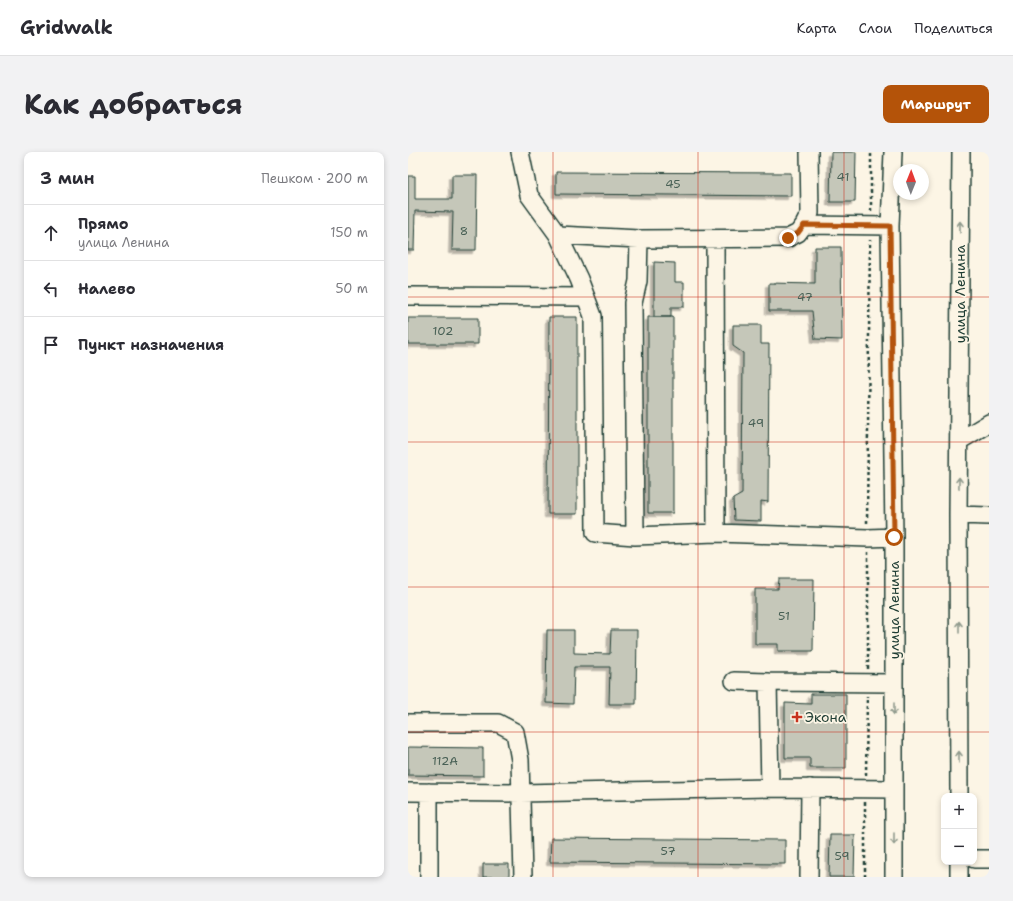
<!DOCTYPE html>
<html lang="ru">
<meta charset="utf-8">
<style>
body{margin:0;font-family:"Shantell Sans",sans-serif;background:#f2f2f3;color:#2b2b33}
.controls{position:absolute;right:12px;bottom:12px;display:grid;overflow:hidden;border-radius:8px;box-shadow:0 2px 6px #0003}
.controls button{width:36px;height:36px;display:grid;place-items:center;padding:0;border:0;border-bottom:1px solid #e1e1e2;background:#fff;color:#2b2b33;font:20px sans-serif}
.compass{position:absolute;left:485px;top:12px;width:36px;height:36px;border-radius:50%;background:#fff;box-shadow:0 2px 6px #0003;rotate:1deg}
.stop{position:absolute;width:12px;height:12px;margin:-9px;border:3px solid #b45309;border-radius:50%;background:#fff}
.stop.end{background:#b45309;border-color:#fff;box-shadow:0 1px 4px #0008}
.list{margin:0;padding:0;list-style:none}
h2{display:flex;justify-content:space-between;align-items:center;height:52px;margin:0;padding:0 16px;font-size:17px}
h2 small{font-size:13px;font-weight:400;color:#7c7c81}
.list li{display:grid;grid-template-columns:26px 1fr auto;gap:12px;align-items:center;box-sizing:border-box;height:56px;padding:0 16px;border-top:1px solid #e1e1e2}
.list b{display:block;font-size:15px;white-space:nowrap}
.list p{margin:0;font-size:13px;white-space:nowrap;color:#7c7c81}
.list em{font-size:13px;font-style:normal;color:#7c7c81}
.icon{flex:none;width:22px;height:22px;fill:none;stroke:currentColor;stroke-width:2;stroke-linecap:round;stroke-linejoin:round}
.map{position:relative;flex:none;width:581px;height:725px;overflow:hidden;border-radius:8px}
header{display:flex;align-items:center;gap:24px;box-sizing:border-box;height:56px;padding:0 20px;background:#fff;border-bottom:1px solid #e1e1e2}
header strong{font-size:19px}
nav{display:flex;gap:22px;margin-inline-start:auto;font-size:14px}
.intro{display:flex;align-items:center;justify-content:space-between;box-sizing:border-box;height:96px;padding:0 24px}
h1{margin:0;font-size:28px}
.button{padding:10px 18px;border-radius:8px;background:#b45309;color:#fff;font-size:14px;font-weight:700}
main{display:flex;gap:24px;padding:0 24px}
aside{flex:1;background:#fff;border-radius:8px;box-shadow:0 2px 6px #0003}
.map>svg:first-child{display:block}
</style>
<header>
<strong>Gridwalk</strong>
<nav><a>Карта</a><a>Слои</a><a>Поделиться</a></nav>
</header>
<div class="intro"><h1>Как добраться</h1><a class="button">Маршрут</a></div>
<main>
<aside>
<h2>3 мин<small>Пешком · 200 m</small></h2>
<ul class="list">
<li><svg class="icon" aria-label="ahead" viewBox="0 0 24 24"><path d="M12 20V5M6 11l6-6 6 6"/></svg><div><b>Прямо</b><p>улица Ленина</p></div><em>150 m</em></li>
<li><svg class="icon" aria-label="left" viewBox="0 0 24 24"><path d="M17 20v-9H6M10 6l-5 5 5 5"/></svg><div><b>Налево</b></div><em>50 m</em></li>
<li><svg class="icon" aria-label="arrive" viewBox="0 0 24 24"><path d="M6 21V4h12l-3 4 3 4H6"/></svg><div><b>Пункт назначения</b></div></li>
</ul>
</aside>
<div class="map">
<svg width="581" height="725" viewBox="0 0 581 725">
<defs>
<filter id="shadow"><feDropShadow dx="-3.5" dy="3.5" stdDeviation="0" flood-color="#0004"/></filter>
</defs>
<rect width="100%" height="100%" fill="#fcf5e5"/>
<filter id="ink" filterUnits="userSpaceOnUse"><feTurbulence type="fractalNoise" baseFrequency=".025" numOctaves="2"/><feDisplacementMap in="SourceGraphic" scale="8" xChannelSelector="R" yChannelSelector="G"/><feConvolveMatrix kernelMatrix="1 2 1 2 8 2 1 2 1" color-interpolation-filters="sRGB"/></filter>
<g filter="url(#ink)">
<path fill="#c5c7b9" stroke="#1f3d34" filter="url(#shadow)" d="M423,0h25l-1,50h-25z
M148,20l235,1v23l-235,-2z
M44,23h25l-1,75h-24l1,-38 -38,-1 -1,39h-6v-74h7v23h37z
M407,95h26l1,93 -27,-1 -3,-28h-43v-28l46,1z
M246,110l21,1v19h9v25h-13v10h-17z
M141,165h28v197h-29z
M240,165h25v196h-25z
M0,166h70v26h-70z
M325,173h28v19h8l-1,158 -7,-1v20l-27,-1 -1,-21 9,-5 1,-141 -10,-7z
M371,427h35l-1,72h-35v-7h-23v-55h23z
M139,478h27v23l36,1 1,-24h26l-1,74h-27l1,-37h-36l-1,37 -27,-1z
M403,542h35v74h-36v-10h-25v-55l26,1z
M0,595l75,1v28l-75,-1z
M422,683h25l-1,42h-25z
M143,686l234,2v24l-235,-2z
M75,712h26v13h-26z"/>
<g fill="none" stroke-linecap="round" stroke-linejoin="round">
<g stroke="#1f3d34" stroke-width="20">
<path id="minor" d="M112,0l9,43 29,40 21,44 14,37 2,217 40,3 81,-3 152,5 26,-1
M485,0l-3,74 4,311v340
M396,73l86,1
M150,83l81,4 149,-1 10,-5 6,-8 6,-12 -1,-61
M307,87l1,294
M0,144l178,1
M551,289l30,-18
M550,363l31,1
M227,384l-2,-233 5,-22 1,-42
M326,529l34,1
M0,571h90l17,9 5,28 3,117
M362,636l-2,-106 126,1
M0,640l113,1 249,-5 124,1
M551,644l-1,-281 3,-363
M566,707h15
M21,725v-85
M401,725l1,-89
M551,725v-15"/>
</g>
<path stroke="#1f3d34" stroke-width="2.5" stroke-dasharray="3 3" stroke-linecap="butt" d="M463,59v-59
M459,371l3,-283
M460,400v117
M458,623l1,-79
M457,725v-75"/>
<use href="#minor" stroke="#fcf5e5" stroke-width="17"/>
</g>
<defs><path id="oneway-shaft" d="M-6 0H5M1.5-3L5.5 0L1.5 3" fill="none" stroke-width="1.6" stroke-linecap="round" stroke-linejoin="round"/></defs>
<g stroke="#8e998c">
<use href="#oneway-shaft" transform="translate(552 75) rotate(-90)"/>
<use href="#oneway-shaft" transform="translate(551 331) rotate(-89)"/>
<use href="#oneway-shaft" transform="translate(551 475) rotate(-90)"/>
<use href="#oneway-shaft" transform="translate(486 557) rotate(90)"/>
<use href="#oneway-shaft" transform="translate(551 605) rotate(-90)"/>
<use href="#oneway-shaft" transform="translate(486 687) rotate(90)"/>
</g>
</g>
<g fill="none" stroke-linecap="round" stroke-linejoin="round" filter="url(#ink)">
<path stroke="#b45309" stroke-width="5" d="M380,86l10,-5 6,-8 86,1 4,311"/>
</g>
<path fill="none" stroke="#c8321e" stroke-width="1" stroke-opacity="0.55" d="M145,0v725M290,0v725M436,0v725M0,145h581M0,290h581M0,435h581M0,580h581"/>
<path fill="#c8321e" stroke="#fcf5e5" stroke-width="1.5" d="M387 559h4v4h4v4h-4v4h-4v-4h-4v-4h4z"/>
<g text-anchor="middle" stroke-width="3.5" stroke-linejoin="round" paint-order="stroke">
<g font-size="12" fill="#486055">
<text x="435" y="29">41</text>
<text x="265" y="36">45</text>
<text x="56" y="83">8</text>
<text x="397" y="149">47</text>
<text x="35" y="183">102</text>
<text x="348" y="275">49</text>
<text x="376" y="468">51</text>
<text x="37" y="613">112А</text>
<text x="260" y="703">57</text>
<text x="434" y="708">59</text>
</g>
<g font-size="14" fill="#1f3d34" stroke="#fcf5e5">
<text transform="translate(552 142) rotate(-90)" y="5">улица Ленина</text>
<text transform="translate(486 458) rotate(-90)" y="5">улица Ленина</text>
</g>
<g font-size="14" fill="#1f3d34" stroke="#fcf5e5" text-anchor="start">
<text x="397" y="570">Экона</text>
</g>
</g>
</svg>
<div class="controls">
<button>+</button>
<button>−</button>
</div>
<svg class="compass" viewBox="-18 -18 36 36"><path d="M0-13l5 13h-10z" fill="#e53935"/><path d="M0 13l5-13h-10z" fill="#7c7c81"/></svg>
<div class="stop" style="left:486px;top:385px"></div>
<div class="stop end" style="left:380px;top:86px"></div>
</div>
</main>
